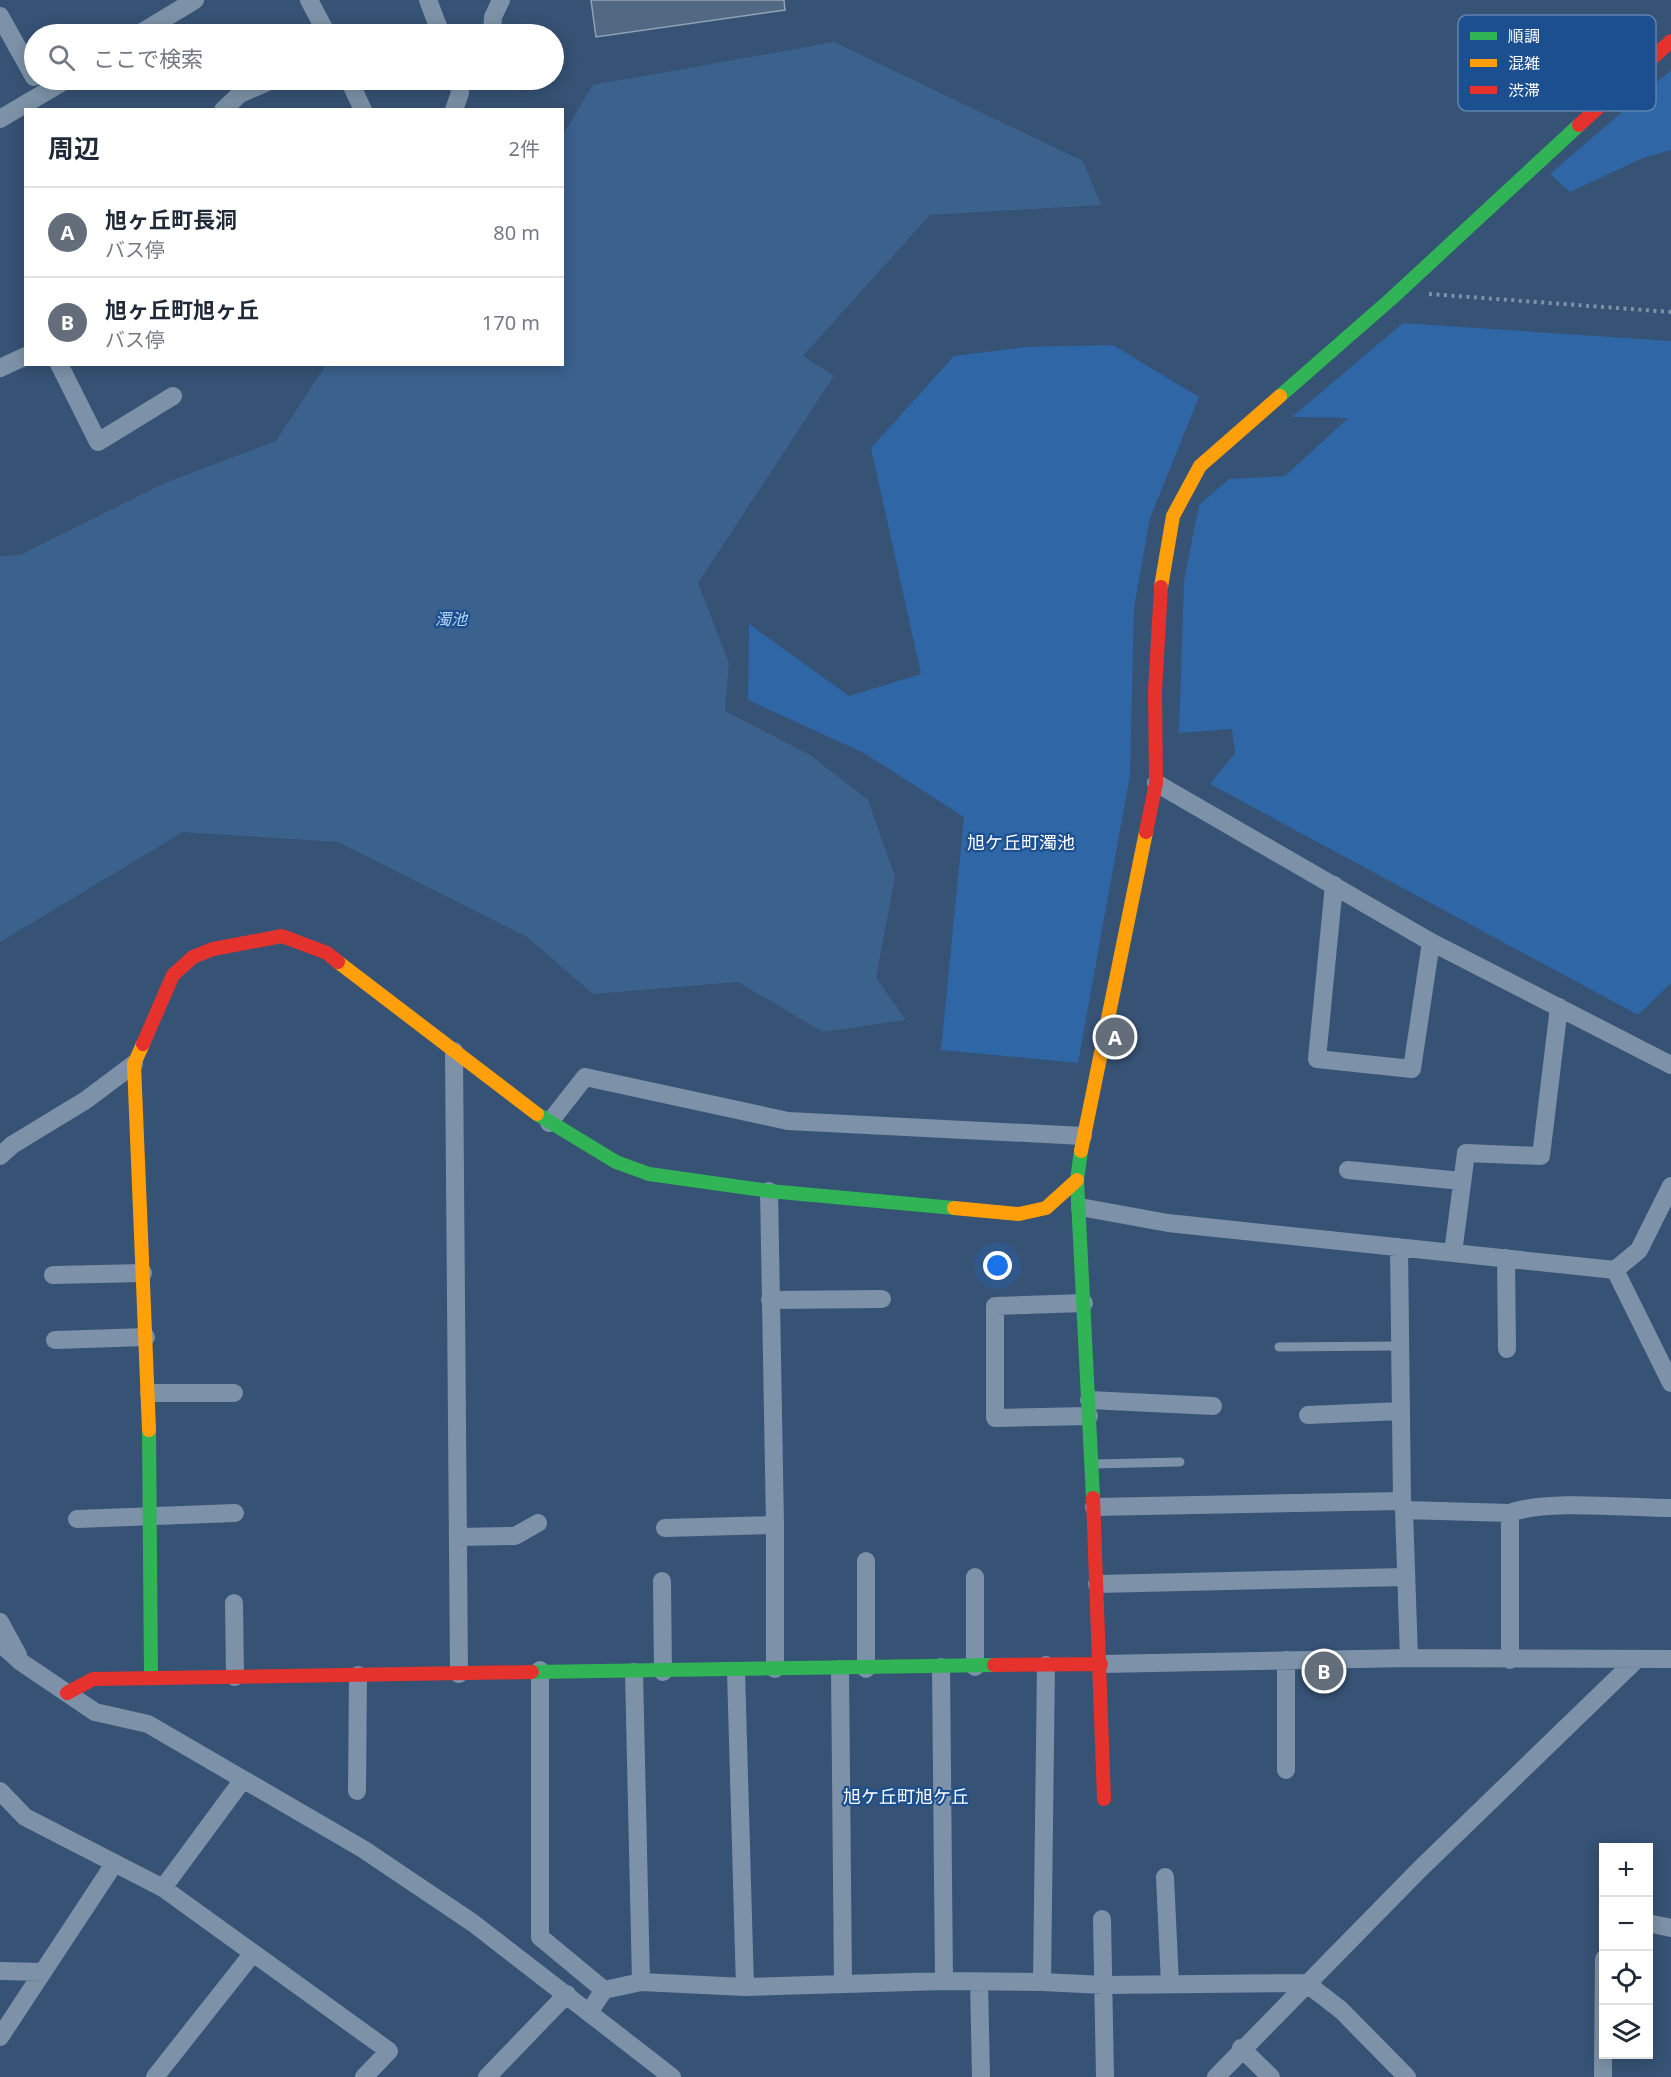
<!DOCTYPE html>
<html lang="ja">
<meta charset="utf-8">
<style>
body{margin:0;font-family:"Noto Sans","Noto Sans JP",sans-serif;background:#f6f6f7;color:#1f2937}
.controls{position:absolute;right:18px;bottom:18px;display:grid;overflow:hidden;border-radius:0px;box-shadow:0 3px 15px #0003}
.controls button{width:54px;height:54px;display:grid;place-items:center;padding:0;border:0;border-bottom:2px solid #e0e1e3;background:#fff;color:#1f2937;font:30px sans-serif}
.you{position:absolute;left:998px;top:1266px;width:21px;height:21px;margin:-15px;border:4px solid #fff;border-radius:50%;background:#1a73e8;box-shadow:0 0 0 9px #1a73e833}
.badge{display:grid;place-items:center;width:39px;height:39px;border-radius:50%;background:#646e7b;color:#fff;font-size:20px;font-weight:700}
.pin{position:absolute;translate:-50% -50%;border:3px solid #fff;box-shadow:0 2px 6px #0006}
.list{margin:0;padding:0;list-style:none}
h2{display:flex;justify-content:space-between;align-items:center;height:78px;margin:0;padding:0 24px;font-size:26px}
h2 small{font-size:20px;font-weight:400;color:#747a83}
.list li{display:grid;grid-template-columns:39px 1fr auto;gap:18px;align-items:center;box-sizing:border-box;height:90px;padding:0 24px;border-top:2px solid #e0e1e3}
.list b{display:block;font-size:22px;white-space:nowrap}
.list p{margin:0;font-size:20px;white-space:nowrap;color:#747a83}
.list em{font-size:20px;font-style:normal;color:#747a83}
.icon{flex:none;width:33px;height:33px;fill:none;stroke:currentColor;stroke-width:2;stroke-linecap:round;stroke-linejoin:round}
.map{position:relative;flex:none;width:1671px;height:2077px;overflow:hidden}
.search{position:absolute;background:#fff;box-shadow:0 3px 15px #0003;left:24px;top:24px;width:540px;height:66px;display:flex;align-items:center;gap:15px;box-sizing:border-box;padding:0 21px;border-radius:33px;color:#747a83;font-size:22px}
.panel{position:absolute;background:#fff;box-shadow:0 3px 15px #0003;left:24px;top:108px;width:540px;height:258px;border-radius:0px}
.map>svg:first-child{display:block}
</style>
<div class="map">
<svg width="1671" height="2077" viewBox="0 0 1671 2077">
<rect width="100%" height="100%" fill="#365274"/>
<path fill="#2f66a5" d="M1671,70v80l-28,8 -73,34 -20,-18z
M1403,323l268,18v642l-33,32 -428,-231 25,-31 -3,-24 -53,4 5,-152 15,-76 30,-26 56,-3 63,-58 -56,-1z
M1113,345l86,52 -49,121 -16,90 -4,167 -52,288 -137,-13 23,-233 -100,-64 -116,-53 1,-76 100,72 72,-22 -50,-226 83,-92 72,-9z"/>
<path fill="#3b618d" d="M834,42l249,119 18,44 -171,10 -127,141 31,20 -136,207 31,80 -4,48 85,44 58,45 27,77 -19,101 30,42 -83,12 -85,-50 -145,12 -66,-57 -189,-95 -155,-10 -183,110v-386l20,-1 147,-73 109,-41 50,-76 236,-1 1,-230 30,-49z"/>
<path fill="#526984" stroke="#92a2b6" stroke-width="1.5" d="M591,0h193l1,10 -189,27z"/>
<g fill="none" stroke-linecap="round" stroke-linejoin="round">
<path stroke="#7d92a8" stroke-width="4" stroke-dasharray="3 4.5" stroke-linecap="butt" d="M1429,294l242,18"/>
<path stroke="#7d92a8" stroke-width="9" d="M1279,1347l119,-1
M1093,1464l87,-2"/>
<path stroke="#7d92a8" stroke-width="18" d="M309,0l18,34
M428,0l13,34
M0,16l34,61
M139,34l56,-34
M492,34l1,-17 8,-17
M349,80l14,30
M223,110l17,-16 32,-14
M454,110l6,-17 -2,-13
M0,119l66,-39
M59,364l39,78 75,-46
M0,368l26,-12
M1156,783l275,159 240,123
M1334,885l-17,174 95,10 19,-127
M454,1051l5,623
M549,1123l36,-46 203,44 295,15
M0,1156l12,-11 74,-45 48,-36
M1348,1170l114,11
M769,1191l6,334v144
M1080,1207l88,16 447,47 24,-20 32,-64
M1399,1247l3,254 2,9 5,148
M1453,1253l13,-100 75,3 18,-149
M1506,1258l1,91
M1615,1270l56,113
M53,1275l90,-2
M770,1300l112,-1
M1084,1303l-89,3v112l94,-2
M55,1340l91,-3
M149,1393h85
M1089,1400l124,6
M1308,1415l93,-4
M1094,1507l308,-6
M1404,1510l106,3c37,-14 119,-5 161,-5
M77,1519l158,-6
M665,1528l110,-3
M458,1537l57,-1 23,-13
M866,1561v108
M975,1577v90
M662,1581l1,91
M1097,1584l308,-7
M234,1603l1,74
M0,1622l18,33
M0,1643l21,19 74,50 53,12 215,125 110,74 199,154
M1510,1660v-147
M1101,1664l308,-6 262,1
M941,1667l3,314
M840,1669l3,315
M540,1670v267l64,53
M736,1671l9,316
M634,1672l7,310
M1286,1770v-110
M0,1791l25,26 138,71 226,163 -25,26
M357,1791l1,-116
M1165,1877l5,107
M163,1888l79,-107
M1102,1919l3,158
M1648,1923l23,5
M0,1971l43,1
M979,1982l2,95
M1042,1982l62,3 202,-2 35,27 66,67
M590,2011l14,-21 37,-8 104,5 199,-6 98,1 4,-317
M0,2037l114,-173
M1241,2048l30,29
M155,2077l98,-124
M487,2077l80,-83
M1216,2077l204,-208 216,-209
M1603,2077l1,-118"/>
<path stroke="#30b455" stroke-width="14" d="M1280,396l111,-97 188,-174
M537,1114l79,48 33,12 120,17 185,17
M1081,1151l-4,29 16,318
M149,1430l2,247
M532,1672l462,-7"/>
<path stroke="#ff9f0a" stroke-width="14" d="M1161,587l12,-71 27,-50 80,-70
M338,962l199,152
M143,1044l-9,20 15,366
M1081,1151l65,-319
M954,1208l65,6 27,-6 31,-28"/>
<path stroke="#e5322d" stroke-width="14" d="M1579,125l92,-84
M1146,832l10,-49 -1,-92 6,-104
M143,1044l30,-69 20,-18 20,-8 69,-13 45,17 11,9
M1093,1498l11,301
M994,1665l107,-1
M67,1693l26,-14 439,-7"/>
</g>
<g text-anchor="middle" stroke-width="4.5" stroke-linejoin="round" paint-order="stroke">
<g font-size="16" font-style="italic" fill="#b5d3f5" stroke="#1b4f8f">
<text x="451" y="625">濁池</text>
</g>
<g font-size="18" fill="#fff" stroke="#1b4f8f">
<text x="1021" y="849">旭ケ丘町濁池</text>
<text x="906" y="1803">旭ケ丘町旭ケ丘</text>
</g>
</g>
<rect x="1458" y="15" width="198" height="96" rx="9" fill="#1b4f8f" stroke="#5f84b1" stroke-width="1.5"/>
<rect x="1470" y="32" width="27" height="8" fill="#30b455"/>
<rect x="1470" y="59" width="27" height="8" fill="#ff9f0a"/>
<rect x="1470" y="86" width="27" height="8" fill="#e5322d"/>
<g font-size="16" fill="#fff">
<text x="1508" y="42">順調</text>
<text x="1508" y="69">混雑</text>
<text x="1508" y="96">渋滞</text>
</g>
</svg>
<div class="controls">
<button>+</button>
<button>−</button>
<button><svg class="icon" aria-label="locate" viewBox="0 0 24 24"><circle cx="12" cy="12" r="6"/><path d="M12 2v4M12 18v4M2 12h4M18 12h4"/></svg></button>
<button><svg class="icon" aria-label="layers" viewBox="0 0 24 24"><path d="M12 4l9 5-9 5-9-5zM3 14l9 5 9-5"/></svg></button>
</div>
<div class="you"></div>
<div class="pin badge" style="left:1115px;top:1037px">A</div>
<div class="pin badge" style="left:1324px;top:1671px">B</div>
<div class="search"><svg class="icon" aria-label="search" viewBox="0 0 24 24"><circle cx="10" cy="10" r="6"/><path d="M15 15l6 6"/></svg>ここで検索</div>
<section class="panel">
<h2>周辺<small>2件</small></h2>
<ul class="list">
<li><span class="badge">A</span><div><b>旭ヶ丘町長洞</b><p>バス停</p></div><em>80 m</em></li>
<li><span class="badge">B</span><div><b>旭ヶ丘町旭ヶ丘</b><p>バス停</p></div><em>170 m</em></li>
</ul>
</section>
</div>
